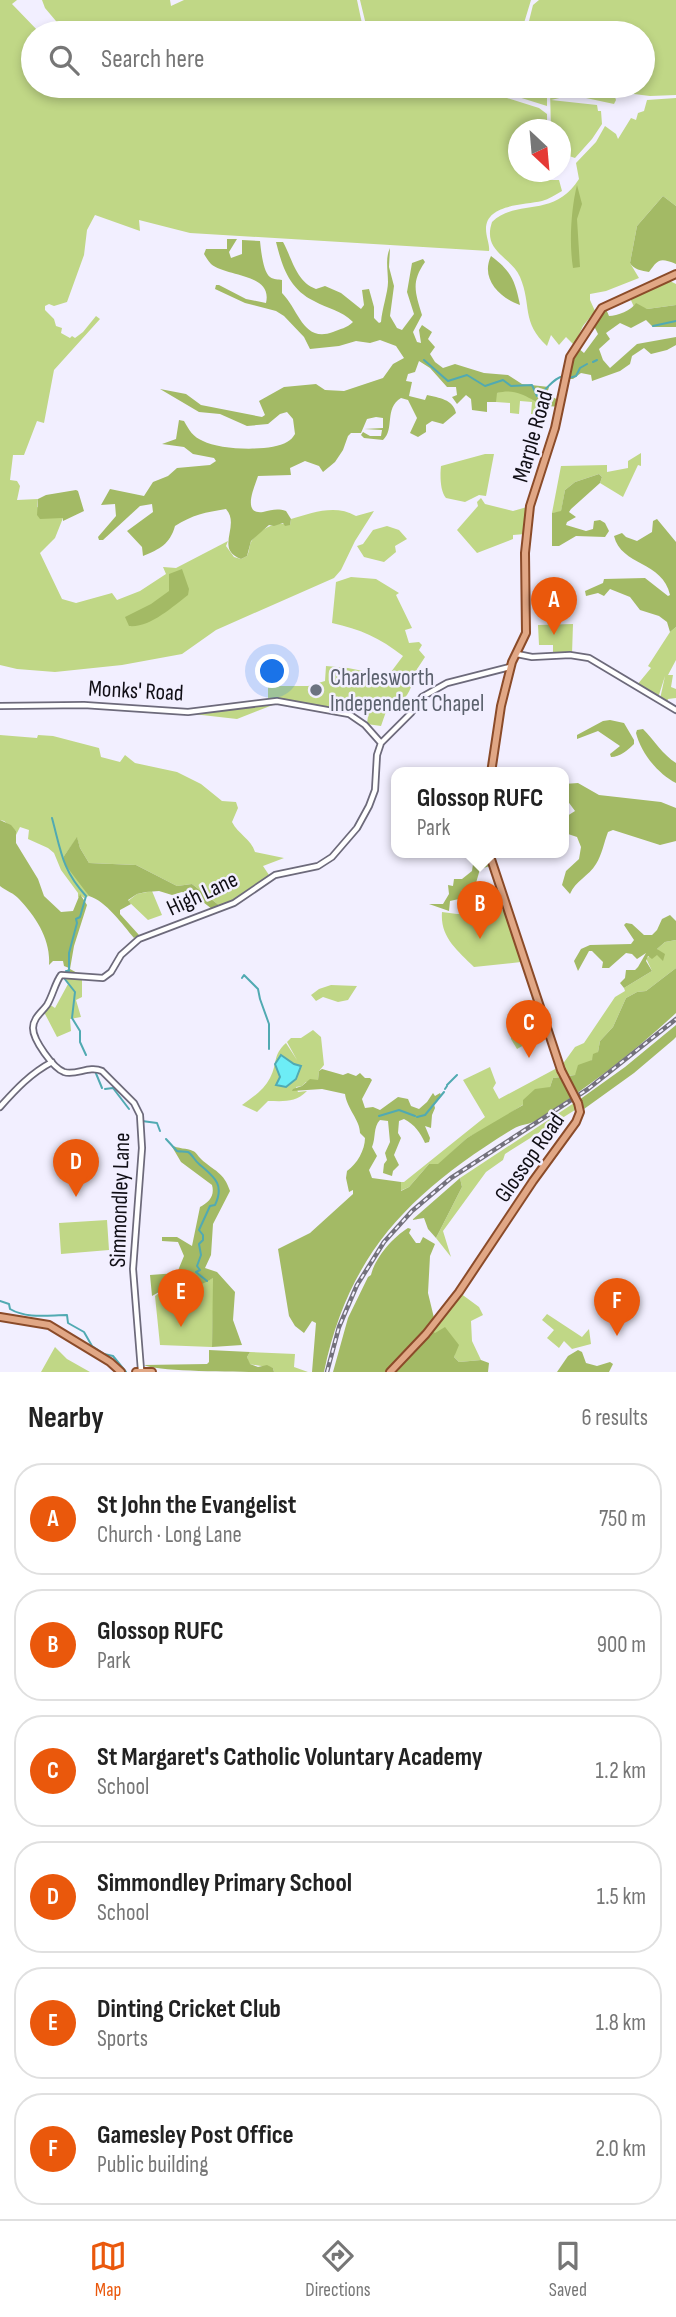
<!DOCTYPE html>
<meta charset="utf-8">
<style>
body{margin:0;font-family:"Sofia Sans Condensed",sans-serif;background:#f2f2f2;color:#222}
.compass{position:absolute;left:508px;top:119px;width:63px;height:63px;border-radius:50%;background:#fff;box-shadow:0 4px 10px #0003;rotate:154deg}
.you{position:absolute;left:273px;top:672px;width:24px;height:24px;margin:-18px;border:5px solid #fff;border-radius:50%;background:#1a73e8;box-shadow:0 0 0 10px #1a73e833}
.badge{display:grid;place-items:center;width:46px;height:46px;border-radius:50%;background:#ea580c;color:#fff;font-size:23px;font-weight:700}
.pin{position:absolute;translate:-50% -58px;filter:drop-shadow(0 2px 4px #0008)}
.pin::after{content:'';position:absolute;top:37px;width:24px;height:21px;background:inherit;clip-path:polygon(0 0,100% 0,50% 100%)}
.popup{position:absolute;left:391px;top:767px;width:178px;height:91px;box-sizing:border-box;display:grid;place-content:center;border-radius:14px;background:#fff;filter:drop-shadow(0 2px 5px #0005);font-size:23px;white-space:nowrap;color:#767676}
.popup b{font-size:26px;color:#222}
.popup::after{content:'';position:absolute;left:50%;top:100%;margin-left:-14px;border:14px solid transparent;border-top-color:#fff}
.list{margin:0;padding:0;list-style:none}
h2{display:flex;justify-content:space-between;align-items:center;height:91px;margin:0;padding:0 28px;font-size:30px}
h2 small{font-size:23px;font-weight:400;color:#767676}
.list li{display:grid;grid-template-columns:46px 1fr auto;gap:21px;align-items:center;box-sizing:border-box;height:112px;margin:0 14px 14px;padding:0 14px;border:2px solid #e0e0e0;border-radius:28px}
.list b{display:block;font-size:26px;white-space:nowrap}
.list p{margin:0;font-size:23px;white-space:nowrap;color:#767676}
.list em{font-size:23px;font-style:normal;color:#767676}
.icon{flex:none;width:38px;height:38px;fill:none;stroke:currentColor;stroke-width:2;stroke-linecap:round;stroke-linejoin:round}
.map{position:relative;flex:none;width:676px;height:1372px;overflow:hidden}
.search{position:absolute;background:#fff;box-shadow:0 4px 10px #0003;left:21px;right:21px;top:21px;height:77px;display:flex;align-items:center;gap:18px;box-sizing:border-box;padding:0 24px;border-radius:38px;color:#767676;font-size:26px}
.sheet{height:847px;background:#fff}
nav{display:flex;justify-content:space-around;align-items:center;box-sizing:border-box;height:98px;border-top:2px solid #e0e0e0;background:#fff;font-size:19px;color:#767676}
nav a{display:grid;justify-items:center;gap:4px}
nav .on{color:#ea580c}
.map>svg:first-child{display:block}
</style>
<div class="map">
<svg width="676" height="1372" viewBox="0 0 676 1372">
<rect width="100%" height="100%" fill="#f2efff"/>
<path fill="#c0d786" d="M0,0h17l-5,4 28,29h-7v53h335l4,6 7,-6h106l19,11 35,11 8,6v15l-29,1v42h27l1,8h13l3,11c-7,4 -13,8 -20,10 -18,4 -56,3 -56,28 0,8 4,16 3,22l-299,-18 -51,-13 1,11 -45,-16 -8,15 -3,25 -17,47 -13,4 -5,-2 -4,2v4l9,9 2,7 6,2 -1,5 9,5 2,-2 3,2 8,-6 13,-16 4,3 -46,51 -10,53 -7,-2 -13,34h-11l-3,25 7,1 3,5 -3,14 21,-1 -1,8 26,11 -8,20 -15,15 22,46 14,4 36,-10 5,7 23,-9 26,-17 -3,-7 13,1 52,-27 -2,5 8,11 7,2 6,-3c3,-6 2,-13 6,-17 9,-11 23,-18 37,-14l1,-6c21,-6 44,-15 65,-3l18,-5 -19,30 -14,29 -7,8 -118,52 -34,24 -60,11 -67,7 -38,-3 -17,-4z
M42,0h128l1,6 13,-6h173l7,33h-298l-21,-25z
M360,0h171l-10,33h-153z
M539,0h137v95l-26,1 -16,-2 -2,-8h11v-53h-87l-10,-6 -20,6 7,-28z
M494,86h49l4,10v10l-41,-13z
M548,86h74l1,7 -10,-2 3,9 -2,4 -42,-9 -21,5 46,5 1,6h3l1,13 -10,15 -17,19 -6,-2 -8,-8 -1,-18 -9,-1 -1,-39z
M676,98v108l-13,-10 -26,30 -7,37 9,15 -33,13 -16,3v6l5,11 -12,15 -9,19 -8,-8 -7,8 -8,-10 -4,11c-26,-24 -15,-41 -27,-69 -9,-21 -38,-25 -28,-55 25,-24 62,-3 87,-43l-3,-16 20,-21 9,-16 11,8 2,5 13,-21 5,2 2,-7 6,-2 3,-11z
M668,280l8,4v21l-29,4 -13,-2 -4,-9z
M506,390c13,1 28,7 37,16l-1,8h-11l1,-12 -12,-1 -1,13 -9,-1v-10l-14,-1v-9z
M641,453v13l-3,-1 -15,32 -23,-14 2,-6 -3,-3 -24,8 -10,8 -4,22 -9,1 9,-47 46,-1v7l21,-4v-7z
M485,454h9l-8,42 -7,-1 -14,7 -19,-4c-6,-7 -6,-23 -5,-32z
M481,498l4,6 28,7 14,-4 -2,27 -12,1v4l-36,14 -20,-23 21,-24 -1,-4z
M387,526l12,4 8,9 -12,7 1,6 -12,10 -20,-5 -7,-11 6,-2 10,-14z
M351,577l25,2 23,14 -3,2 16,33 -7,2 4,13 10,-1 3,3 -3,5 6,7 -17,26 3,4c-5,12 -9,16 -22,16l-8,23 -14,-2 1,-8 -19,-11 -16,-3 -3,8 -62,-12v-12h40l17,-5 1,-15 22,2 40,8 15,-20c-23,-18 -43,-27 -71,-33l4,-41z
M573,624l-1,30 -19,-1v-8h-14l-1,-20z
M676,627v33l-8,15h5l-2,12 5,2v9l-8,1 -1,4 -7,-4 5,-23 -7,22 -21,-13 14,-17 -3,-2 22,-34z
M278,703l-41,16 -44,-5 2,-2z
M0,735l37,3 1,-3 15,1 46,12 2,9 19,5 5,-7 10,8 42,9 24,12 21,17 14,1 2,6 -6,14c6,12 19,17 23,30l29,6 -21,8 6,9 -36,25 -13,6 -28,-22 -15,2 -41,-21 -47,-2 -9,-15 -3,-10 -13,18 25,40 -5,2 -4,-3 -2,3v-5l-17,-23 -7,-17 -6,-5 -20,-9 1,-9 -9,-3 -4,8v-4l-12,-10 -4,-1z
M152,891l10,24 -14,5 -20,-19 9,-7z
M504,910l17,52 -47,5c-17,-17 -34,-30 -32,-55l15,2z
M676,940v28l-30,23 -9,1 -11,6 -13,29 -13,14 -2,11 -6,8 -17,15 -9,1 -4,-11 13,-18 9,-4 31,-46 10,-6 -1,-3 28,-17 -6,-13 11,-4 3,2 -3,-7 8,-7z
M62,976l20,2v19l-6,3 5,17 -11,2 1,12 -14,6 -13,-25 5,-8 6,4 13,-24z
M331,985l26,1 -9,14 -10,2 -15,-5 -7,4 -5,-6 8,-6z
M538,1009l6,14 -10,5 -4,-8 -8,5 5,9 8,-3 3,6 -21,12 -6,-10 -1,-13 11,-11z
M313,1030l8,7 3,28 -5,6 -1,10 -12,1 -4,4 -6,1 2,5 9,-1c-12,12 -23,10 -39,10l-11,11 -15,-7c11,-8 22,-15 28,-27 8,-15 2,-22 16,-35l11,17 -10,-18 4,-4h10z
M490,1067l6,16 -3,5 6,11 58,-31 3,9 -7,1 -3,9 -58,38 -25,13 -29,27 -9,-1 -20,23 -9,4 1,-9h3l81,-65 -22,-37z
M574,1103l1,7 -70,44 -2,6 -17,12 -43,59 8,26 -15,-19 26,-51 -2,-9z
M107,1220l2,30 -48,4 -2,-31z
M214,1277l-2,70 -52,-2 -5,-49 11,-8c13,3 37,-3 48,-11z
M460,1293l19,14 4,8 -12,6 1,20 9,19 -22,2 -5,-5 1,-5 -24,-22z
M547,1314l35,23 7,-8 2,15 -19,5 -8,-8 -5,7 -12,-10 7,-8 -12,-10z
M55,1347l12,12 23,13h-49z
M250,1352l45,2 -1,13 14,5h-34l-1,-4 -24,-4 -2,-7z"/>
<path fill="#a3ba65" d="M577,185l5,19 -5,15 3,48 -7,1c-4,-25 -2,-59 4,-83z
M663,196l13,10v58c-17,-7 -18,-4 -27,8 -7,-1 -16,-3 -19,-9l7,-37z
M227,239h10l-8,13 2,6 11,-4v-14l18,1c1,9 3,31 10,36 4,3 8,2 12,3v13c17,17 21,50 51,39 7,-3 14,-4 20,-10 -12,-12 -25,-13 -39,-21 -25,-12 -32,-35 -38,-59h7c9,16 13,40 33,47l9,-3 16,7 20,16 3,-4 -2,-15 7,-1 5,18v11l5,5 2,-1c1,-13 7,-30 7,-40 0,-12 -3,-24 2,-34l-1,19 5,19 -4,30 7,12 5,2 12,-16 -7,-22 5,-29 11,-4 2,3c-14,20 -10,30 -3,53l-9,17 4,10 4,1 -2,-13 3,-5 10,7 -4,7 7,8 -5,7 5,8 8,6 12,-4 29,9 24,2 14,9 27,3 -2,7 13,7 -1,5c-24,4 -34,-21 -62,-13l-1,9h-9v10l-15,-2 -1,-11 -5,-4 -9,9 -5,-7 5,-2 -1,-8h-9l-17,-19 -11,-7 -4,11 -7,2 -2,7 6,1 -3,14 16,4 2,-5c12,3 26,4 29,18l-13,11 -11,-3 -6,4v7l-8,5 -8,-4 7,-15 -9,-18 -7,-2c-17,10 -6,31 -18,42l-19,-2 -3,-3 2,-3 7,4h11l1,-6 -18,-1 19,-1v-10l-7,-1 -9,2 -6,14h-10l-3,3 -5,14 -8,12 -12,10 -4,-6 -14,-5 -15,7 1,7 -33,1c-3,10 -17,39 5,36 9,-2 14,-4 23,-1l5,8 -1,6 -5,1 -2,-3 -9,3 -5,-1 -18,16 -4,15 -6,3c-27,-10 0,-33 -15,-50 -20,3 -34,6 -51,17 -5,18 -15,23 -32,30l-1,-9 -15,-16 26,-19 -1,-8 -12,2 -37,34h-4l-1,-3 18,-21 -1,-12 -14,1 9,-16 34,7 9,-14 15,-6 9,-8 33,-3 6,-4 -2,-3 -21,-4 -9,-7 -22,-3 14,-5 3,-19 5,1c5,9 9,16 19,20 17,9 67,11 84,1 4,-2 6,-5 8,-8l-2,-15 -6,-7 -7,2 -12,10 -21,2 -27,-12 -21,-2 -39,-23 26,5 15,11 61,12 3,-2 -6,-14 25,-14 32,-3 9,6 19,1 39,-13 10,-14 11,-6 -8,-12 -16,-6 -10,3 -14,-2 -17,5 -29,3 -6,-12 -20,-21 -8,-5 -31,-8 -30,-14 1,-4h3l27,14 20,4c7,-30 -40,-26 -55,-39 -3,-3 -5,-7 -7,-10l2,-5h21z
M491,256c20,15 24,24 29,49 -20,-7 -40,-26 -29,-49z
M636,303l11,6 29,-4v22h-23l-7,-7 -15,8 -11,-5 -14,10 4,6 -11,10 4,11 7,8 27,-24 39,-7v8l-9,5 -16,4 -7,-6 -12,8 -2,8 -10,7 -28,10 -1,-6 -10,-2 -8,6h-6l6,-23 5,-8 6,5 14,-19 -4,-8 12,-17 3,7c8,0 23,-6 27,-13z
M599,474l3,3 -2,6 -29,26 -2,3 7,5 -9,5 -1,3 20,6 7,-2 1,-8 6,-1 5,3 4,8 -4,6 -29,-1 -17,10h-7v-33l9,-2 4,-21 10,-8z
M76,490l2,1 6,20 -21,10v-3l-23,1 -3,-4 1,-16 8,-4z
M657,519l19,23v85l-6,5 -3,-10 -8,-6 -19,-6 -10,-13 -20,-8 -6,7 -6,-3 -12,3 -1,-5 18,-8 1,-4 41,-1 23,18 2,-1c-7,-34 -49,-29 -56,-59l8,-3 4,4 11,4 15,-9 1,-11z
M182,569l7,20 -1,6c-16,12 -38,33 -59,31l-4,-9 26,-13 18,-13v-17z
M610,720l14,3 10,17v4c-6,6 -14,13 -23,13l-1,-3 10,-8 -22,-15 -21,8v-4l26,-14z
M643,729c11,11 20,26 33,34v20c-18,-9 -35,-30 -40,-50l1,-3z
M578,783l21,12 62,7 15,6v33l-16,4 -47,-15 -5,2c-4,10 -6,23 -12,32 -7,12 -21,17 -26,30l-8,-9 4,-14 13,-12 2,-12 -4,-10 -9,-3 -4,1v-17l11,-7 -11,-15v-12z
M0,820l11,5 5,6v12l22,36 6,17 17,16 12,-1 7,-17 7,11 -13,41 -4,23 9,5 -14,-2 4,-4 -5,-2 -1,-5h-10l-4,4c2,-25 -13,-48 -30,-66 -5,-6 -13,-8 -19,-13z
M77,837l3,11 9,15 47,2 41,21 15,-2 28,22 -8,3 -18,-14 -12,-3 -10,3 -13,-4 -13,1 -9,2 -9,6 3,4 -11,6v4l19,21 -5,3c-12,-14 -28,-37 -45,-42l-25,-33v-7z
M489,863l1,3 -10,3 -6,21h-12l-3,9 -9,2 -1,10 -20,-7h14l6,-10 -1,-9 5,1 1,-7h8l10,-8 1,-7z
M670,915l6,6v19l-11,2 -8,7 8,5 -2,7 -6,-6 -5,4 -4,-3 -2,5 6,10 -28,17 -4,-5 5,-5 1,-8h9l3,-3 8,-14 -9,6 -5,-5 -6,-1 -17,15h-7l1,-6 -11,-11h-3l-11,20 -4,-10 7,-12 9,-4 41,-1 3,-4 -10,-15 2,-2 6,1 12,11h8l5,-5 5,-11z
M676,968v45c-44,41 -89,75 -139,107 -7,5 -17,4 -24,9 -102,63 -164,123 -189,243h-12l4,-49 -4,-2 -8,12 -9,-7 -6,-10 -11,-67 32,-16 43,-39v-4l-4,2 -3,-14 1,-7c10,-7 18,-21 18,-33l-5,-5c0,-13 -13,-24 -15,-39l-23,-5 -30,2 1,-2 9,-3 8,-7 8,1 1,-9 3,-2 21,6 5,-2 8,3 4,-3 5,5h5l2,2 -10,19 3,9 8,-1 7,3 18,-13 10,2 3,7 8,3 8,-7 6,-9 2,3 5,-3 1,2 -7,9 1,4 -3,7 -1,13 -6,-2 5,12 -1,4 -4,1c-5,-11 -10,-18 -21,-24l-5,2 -1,12 3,5 -7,17 5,10 -6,6 -1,5 -9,-3 1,-9 3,-4 -2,-7 5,-11 -2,-21 -8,-1c-7,7 -4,18 -8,27l5,9 -8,14 3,8 29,4v9l8,-4 20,-23h9l29,-26 56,-33v-5l12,-11 15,-2 3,-9 22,-3 3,-10 14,-5 1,-6 5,-2 2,-11 13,-14 13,-29 11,-6 9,-1z
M676,1025v12l-3,3 -39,33 -50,36 -5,-9 46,-33z
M171,1145c7,4 16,3 22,6 3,1 5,5 8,8 13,12 23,13 29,32l-17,33 -2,31 -6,13 12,4 18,20 -2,28 9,25 -30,2 1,-69c-11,8 -33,13 -47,10l-14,8 -2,-21 27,-2 7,-17 -6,-14 -16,-1v-4h15l15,9 8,-39c9,-5 15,-11 12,-22l-31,-23z
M460,1178l2,9 -26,51 -8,-9 -4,-11 -12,2z
M408,1228l3,1 -2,4 7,10h4l3,-6 12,7 -5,12 -2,37 7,29 -6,7 6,4 10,-6 14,18 -5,12 5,5 22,-2 8,3 -1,9h-155l15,-54 20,-41 3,-2c4,-17 22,-38 37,-47z
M209,1350l41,2 -3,5 3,7 8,3 9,-2 6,3 1,4c-23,0 -117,0 -130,-7l63,-1 2,-2z
M578,1350l4,2 4,11 11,3 13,-4 3,2 -4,8h-52l11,-16z"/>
<path fill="#6dedf6" stroke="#51aab2" stroke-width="2" d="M281,1055l13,9 7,2 -5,13 -10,8 -10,-2 4,-8 -5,-13z"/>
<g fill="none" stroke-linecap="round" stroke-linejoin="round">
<path stroke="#51aab2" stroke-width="2" d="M653,326l23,-5
M424,360l24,21 19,-6 18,11 18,-6 8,6 21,-1 5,11c10,-6 17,-19 27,-20
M593,362l4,-2
M569,378l7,-2 4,-8 7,-4
M52,818c9,33 10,52 34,78l-6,21 -4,2 1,4 -8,30v18h-3
M64,978l11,14 -3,26 8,13v11l6,13
M242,978l2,-3 14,14 2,10
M260,999l9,25v25
M95,1071l7,17
M447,1085l10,-10
M105,1089l8,-1 16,21
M445,1089l2,-3
M379,1116l20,-6 16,6
M417,1117l8,-2 19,-23
M142,1121l15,2 3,8
M166,1139l11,12c3,1 7,0 11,1 4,2 7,9 11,12 15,13 26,20 16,41l-5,1 -11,24 4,5v5l-4,4 2,11 -4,11 3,4 -4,2 11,9
M0,1301l9,3 1,5c17,10 39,6 57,6l1,8 16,9 8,14 12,8 9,2 13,16"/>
<g stroke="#6d6a7b" stroke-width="8">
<path id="tertiary" d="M517,654l15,3 38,-2 19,3 87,52
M0,706l84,-1 104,7 89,-11 72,13 16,11 16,18
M0,1107c16,-18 31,-34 52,-45
M141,1370l-8,-101 9,-121 -2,-33 -6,-12 -32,-32c-13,-6 -26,5 -38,1 -11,-4 -31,-32 -31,-44 0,-10 9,-16 14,-23 6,-10 8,-22 14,-30l42,3 8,-6 10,-17 18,-16 95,-36 41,-28 43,-9 14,-9 25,-29 12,-22 6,-16 2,-35 4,-12 30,-30 11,-16 25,-14 63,-16"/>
</g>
<g stroke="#8b4b29" stroke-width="10">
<path id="primary" d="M491,773l10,-67 11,-44 14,-29 -1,-80 5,-47 25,-78 15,-71 32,-49 74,-34
M489,853l72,217
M0,1317l49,8 61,37 11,10
M136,1372h16
M390,1372l36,-38 33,-42 74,-111 43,-59 4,-10 -2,-9"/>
</g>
<use href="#tertiary" stroke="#fff" stroke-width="4.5"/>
<use href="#primary" stroke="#e1a785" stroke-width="6"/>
<g stroke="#73717c" stroke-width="4.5">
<path id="rail" d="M327,1372l12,-45 18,-42 27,-43 28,-31 39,-33 137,-89 88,-70"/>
</g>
<use href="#rail" stroke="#f2efff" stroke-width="2" stroke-dasharray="5" stroke-linecap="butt"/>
<g stroke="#8b4b29" stroke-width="10" stroke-linecap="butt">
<path id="primary-bridge" d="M561,1070l17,33"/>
</g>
<use href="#primary-bridge" stroke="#e1a785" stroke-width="6"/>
</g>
<circle fill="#6b7280" stroke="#f2efff" stroke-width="2.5" cx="316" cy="690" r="7"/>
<g text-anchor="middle" stroke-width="5" stroke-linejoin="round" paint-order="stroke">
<g font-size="23" fill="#100e15" stroke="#f2efff">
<text transform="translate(532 436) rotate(-74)" y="8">Marple Road</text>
<text transform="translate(136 690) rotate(3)" y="8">Monks' Road</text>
<text transform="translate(202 893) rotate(-25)" y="8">High Lane</text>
<text transform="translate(529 1157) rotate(-55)" y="8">Glossop Road</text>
<text transform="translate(119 1200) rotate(-88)" y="8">Simmondley Lane</text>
</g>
<g font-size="23" fill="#5b616d" stroke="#f2efff" text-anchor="start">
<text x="330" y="685">Charlesworth<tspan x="330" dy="26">Independent Chapel</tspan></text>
</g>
</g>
</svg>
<svg class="compass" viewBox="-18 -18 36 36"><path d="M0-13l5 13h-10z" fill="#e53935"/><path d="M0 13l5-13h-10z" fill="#767676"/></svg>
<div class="you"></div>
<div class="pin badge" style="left:554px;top:635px">A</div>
<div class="pin badge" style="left:480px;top:939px">B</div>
<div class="popup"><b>Glossop RUFC</b>Park</div>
<div class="pin badge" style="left:529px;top:1058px">C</div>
<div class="pin badge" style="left:76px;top:1197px">D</div>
<div class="pin badge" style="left:181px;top:1327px">E</div>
<div class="pin badge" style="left:617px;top:1336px">F</div>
<div class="search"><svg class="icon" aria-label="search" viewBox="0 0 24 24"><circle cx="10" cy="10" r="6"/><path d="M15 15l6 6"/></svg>Search here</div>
</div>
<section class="sheet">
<h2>Nearby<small>6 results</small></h2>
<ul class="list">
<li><span class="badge">A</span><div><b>St John the Evangelist</b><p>Church · Long Lane</p></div><em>750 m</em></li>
<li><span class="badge">B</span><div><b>Glossop RUFC</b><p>Park</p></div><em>900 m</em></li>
<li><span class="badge">C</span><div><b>St Margaret's Catholic Voluntary Academy</b><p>School</p></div><em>1.2 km</em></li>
<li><span class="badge">D</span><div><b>Simmondley Primary School</b><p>School</p></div><em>1.5 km</em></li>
<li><span class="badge">E</span><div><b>Dinting Cricket Club</b><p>Sports</p></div><em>1.8 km</em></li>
<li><span class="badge">F</span><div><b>Gamesley Post Office</b><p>Public building</p></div><em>2.0 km</em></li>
</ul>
</section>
<nav>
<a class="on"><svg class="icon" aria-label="map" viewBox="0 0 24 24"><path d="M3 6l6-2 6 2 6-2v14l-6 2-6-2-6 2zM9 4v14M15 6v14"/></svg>Map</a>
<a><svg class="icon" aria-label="directions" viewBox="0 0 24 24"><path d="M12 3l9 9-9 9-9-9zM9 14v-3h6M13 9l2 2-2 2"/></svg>Directions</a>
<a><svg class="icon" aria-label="saved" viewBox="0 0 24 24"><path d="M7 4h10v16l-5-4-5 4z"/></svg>Saved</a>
</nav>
